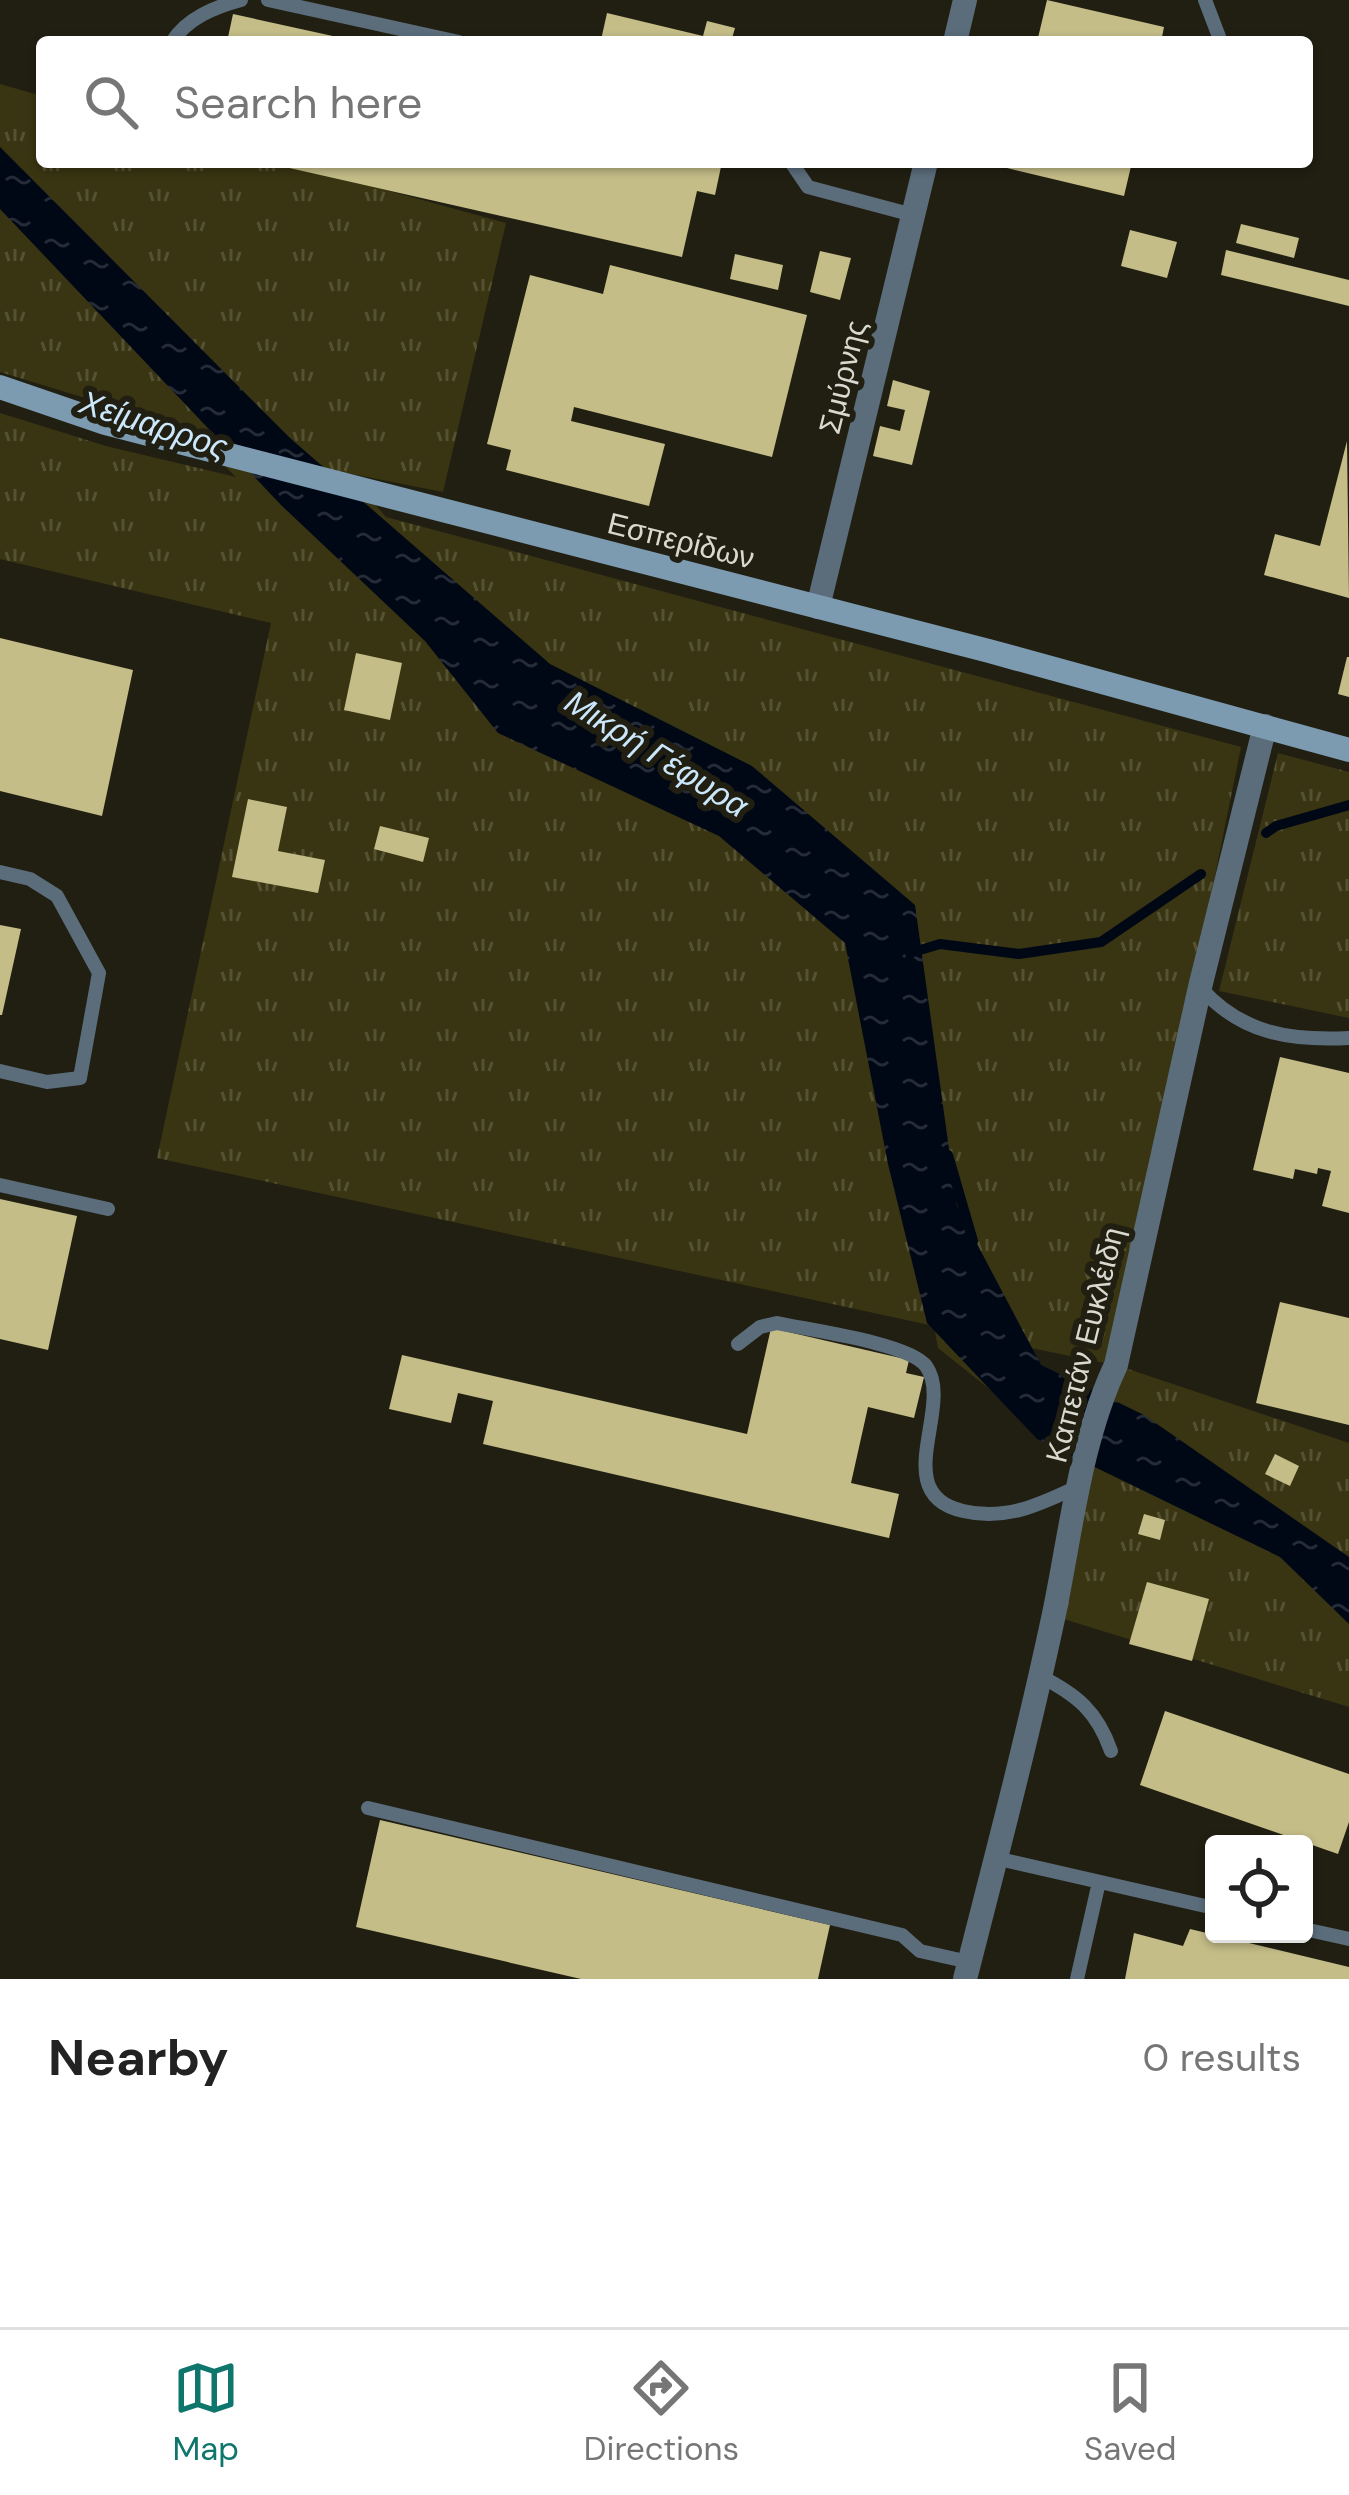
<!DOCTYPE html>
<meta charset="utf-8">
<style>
body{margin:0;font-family:"DM Sans",sans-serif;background:#f6f6f6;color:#222}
.controls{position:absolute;right:36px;bottom:36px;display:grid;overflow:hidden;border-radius:12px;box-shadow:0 3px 9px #0004}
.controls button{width:108px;height:108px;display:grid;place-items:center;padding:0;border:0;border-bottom:3px solid #e0e0e0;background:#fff;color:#222;font:60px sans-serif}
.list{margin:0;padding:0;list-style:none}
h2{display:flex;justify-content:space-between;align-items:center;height:156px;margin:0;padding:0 48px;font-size:51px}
h2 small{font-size:39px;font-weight:400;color:#767676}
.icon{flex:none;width:66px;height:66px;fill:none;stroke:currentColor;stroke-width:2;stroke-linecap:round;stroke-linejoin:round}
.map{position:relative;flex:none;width:1349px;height:1979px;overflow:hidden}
.search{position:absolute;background:#fff;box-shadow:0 3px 9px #0004;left:36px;right:36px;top:36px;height:132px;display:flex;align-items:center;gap:30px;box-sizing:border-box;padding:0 42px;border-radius:12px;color:#767676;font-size:45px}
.sheet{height:348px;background:#fff}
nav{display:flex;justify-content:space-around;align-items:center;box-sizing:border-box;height:168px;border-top:3px solid #e0e0e0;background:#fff;font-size:33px;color:#767676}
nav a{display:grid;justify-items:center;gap:6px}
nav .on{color:#0f766e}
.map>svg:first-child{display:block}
</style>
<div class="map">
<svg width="1349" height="1979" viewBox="0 0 1349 1979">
<defs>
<pattern id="grass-tufts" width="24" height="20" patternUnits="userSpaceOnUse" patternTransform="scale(3)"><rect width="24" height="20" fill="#393411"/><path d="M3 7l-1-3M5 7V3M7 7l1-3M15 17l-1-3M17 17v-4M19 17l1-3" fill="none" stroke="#555133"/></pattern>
<pattern id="water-ripples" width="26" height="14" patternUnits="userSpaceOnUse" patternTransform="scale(3)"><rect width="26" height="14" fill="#000816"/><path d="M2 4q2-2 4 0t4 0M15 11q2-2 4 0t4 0" fill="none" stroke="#252b37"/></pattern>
</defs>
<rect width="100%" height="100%" fill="#211f12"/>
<path fill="url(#grass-tufts)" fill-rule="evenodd" d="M0,84l42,12v66h242l222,61 -63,269 -96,-19 39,44 855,230 -125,618 233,78v264l-295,-91 37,-158 -64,-39 -89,-71 -4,-22 -777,-168 114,-535 -271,-64v-146l106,33 130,31 -49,-48 -187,-57zM996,1341l119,24 -9,36z
M1278,753l71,19v246l-130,-27z"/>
<path fill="url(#water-ripples)" d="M0,147l290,291 260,226 202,102 163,139 42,301 84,159 103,50 205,142v67l-69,-67 -243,-118 -110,-116 -39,-159 -43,-221 -126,-107 -221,-103 -73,-92 -144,-136 -281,-296z"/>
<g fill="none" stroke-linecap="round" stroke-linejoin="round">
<path stroke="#000816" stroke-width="10" d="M1266,833l10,-7 73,-21
M910,953l30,-9 79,10 82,-12 100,-68
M948,1155l25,86"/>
</g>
<path fill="#c4bd88" d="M1047,0l117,27 -3,15h-124z
M607,13l96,23 4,-15 28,7 -4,14h-120l-10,-2z
M233,14l118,26v2h-124z
M263,162h459l-7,33 -18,-4 -15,66z
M1008,162h124l-8,34 -117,-28z
M1241,224l58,14 -5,20 -58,-15z
M1130,230l47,12 -10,36 -46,-12z
M1226,250l123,30v26l-128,-31z
M820,251l31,7 -11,42 -30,-8z
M735,254l48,11 -5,25 -48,-11z
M610,265l197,50 -35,142 -198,-50 -3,14 94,23 -16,62 -143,-36 5,-20 -24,-6 43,-169 73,19z
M893,380l37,11 -18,74 -39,-9 7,-30 20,5 5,-21 -18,-4z
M1347,441l2,157 -85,-23 11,-41 45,12z
M0,638l133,32 -31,146 -102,-25z
M356,653l46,10 -12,57 -46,-10z
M1347,657h2v40l-11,-3z
M248,799l39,8 -9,44 47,9 -7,33 -86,-16z
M380,826l49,12 -6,24 -49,-13z
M0,925l21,4 -19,86h-2z
M1280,1057l69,16v140l-27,-7 9,-35 -13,-3 -1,6 -22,-5 -2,10 -40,-9z
M0,1199l77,17 -29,134 -48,-11z
M1280,1302l69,16v107l-93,-22z
M771,1328l138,32 -3,13 18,4 -10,41 -46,-11 -17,76 48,11 -10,44 -406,-94 10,-43 -35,-8 -7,30 -62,-14 13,-54 345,79z
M1275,1454l24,12 -9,20 -25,-12z
M1144,1514l21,6 -5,20 -22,-6z
M1147,1582l62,17 -17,62 -63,-17z
M1165,1711l184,63v48l-11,32 -198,-69z
M380,1820l450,105 -12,54h-237l-225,-52z
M1190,1929l159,38v12h-224l9,-46 49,13z"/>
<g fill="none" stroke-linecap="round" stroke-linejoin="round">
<path stroke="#5b6d7b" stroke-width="14" d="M268,0l191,42
M1205,0l16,42
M172,42c15,-24 43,-35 69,-42
M791,162l17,25 105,28
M0,872l30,7 27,17 42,77 -19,105 -33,4 -47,-11
M1200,987c40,46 89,54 149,51
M0,1185l108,24
M738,1344l22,-17 17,-4c31,7 132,20 149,43 29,40 -39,128 37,145 42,10 76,-6 114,-24
M1040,1676c37,19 57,35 71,75
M368,1808l534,127 18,16 49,11
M995,1858l219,50
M1304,1929l45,10
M1077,1979l22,-97"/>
<path stroke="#5b6d7b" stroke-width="24" d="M955,42l10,-42
M818,607l108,-445
M965,1979c31,-121 63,-243 89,-365 17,-82 26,-173 62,-249l84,-378 65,-261"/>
<path stroke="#7c9bb1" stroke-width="24" d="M0,387l105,36 884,228 360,99"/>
</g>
<g text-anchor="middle" stroke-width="12" stroke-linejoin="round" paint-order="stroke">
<g font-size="30" fill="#dad9d0" stroke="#211f12">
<text transform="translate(843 377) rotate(-76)" y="10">Σμύρνης</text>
<text transform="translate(681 541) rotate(14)" y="10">Εσπερίδων</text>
<text transform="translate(1085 1345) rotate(-76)" y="10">Καπετάν Ευκλέιδη</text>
</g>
<g font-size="33" font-style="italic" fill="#cbe7fb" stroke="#211f12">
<text transform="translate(154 424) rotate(18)" y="12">Χείμαρρος</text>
<text transform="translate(657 753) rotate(32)" y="12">Μικρή Γέφυρα</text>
</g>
</g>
</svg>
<div class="controls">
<button><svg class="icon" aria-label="locate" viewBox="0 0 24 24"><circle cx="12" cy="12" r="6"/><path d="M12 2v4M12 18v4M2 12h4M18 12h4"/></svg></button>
</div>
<div class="search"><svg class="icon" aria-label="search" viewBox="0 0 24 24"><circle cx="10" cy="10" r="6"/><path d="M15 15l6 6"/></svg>Search here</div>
</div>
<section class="sheet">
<h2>Nearby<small>0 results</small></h2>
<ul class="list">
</ul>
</section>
<nav>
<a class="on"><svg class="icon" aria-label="map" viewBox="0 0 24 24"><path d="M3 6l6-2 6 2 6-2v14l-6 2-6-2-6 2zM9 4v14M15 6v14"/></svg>Map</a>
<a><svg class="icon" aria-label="directions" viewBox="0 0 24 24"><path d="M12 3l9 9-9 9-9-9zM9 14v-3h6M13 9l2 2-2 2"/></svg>Directions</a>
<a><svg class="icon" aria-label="saved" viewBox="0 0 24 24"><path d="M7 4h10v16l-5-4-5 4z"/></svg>Saved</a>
</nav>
